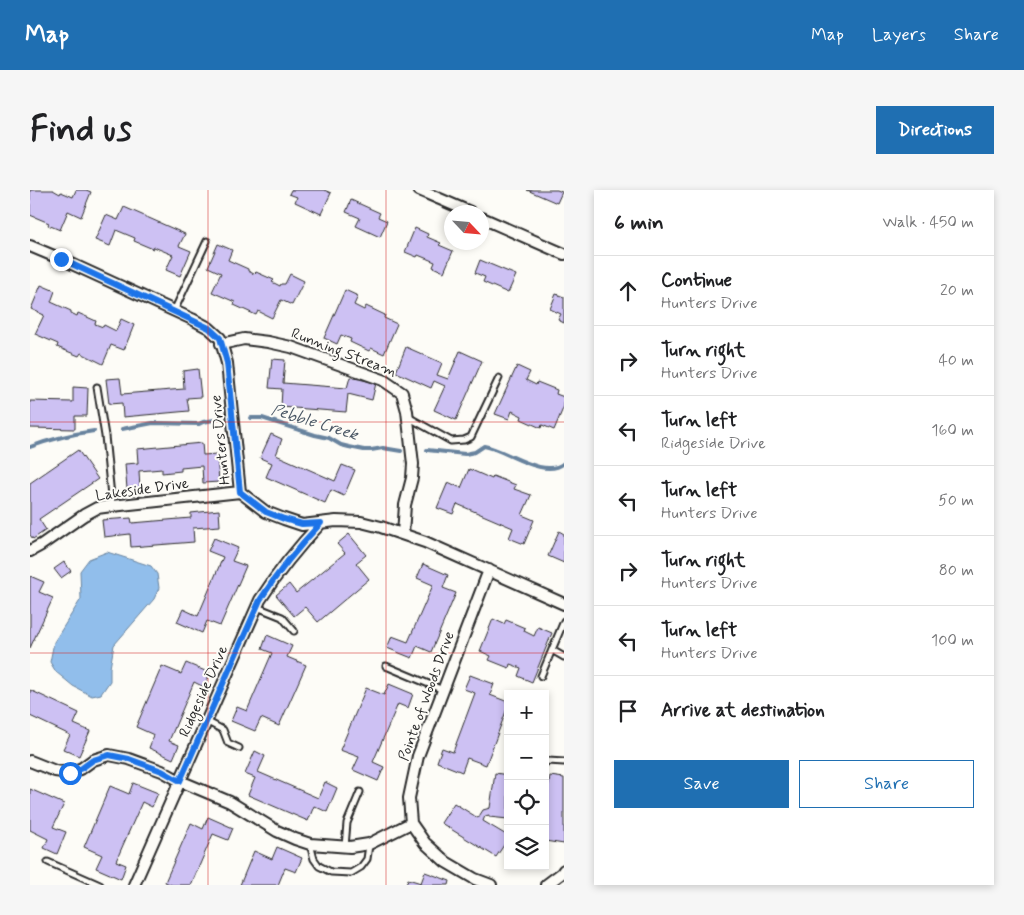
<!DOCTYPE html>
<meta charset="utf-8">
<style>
body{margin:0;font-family:Mynerve,sans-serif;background:#f6f6f6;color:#202124}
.controls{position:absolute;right:15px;bottom:15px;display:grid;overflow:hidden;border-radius:0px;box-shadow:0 2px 8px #0003}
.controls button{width:45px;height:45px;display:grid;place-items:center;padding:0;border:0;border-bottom:1px solid #e0e0e0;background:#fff;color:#202124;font:25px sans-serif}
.compass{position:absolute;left:414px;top:15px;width:45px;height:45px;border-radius:50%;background:#fff;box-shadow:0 2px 8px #0003;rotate:116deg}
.stop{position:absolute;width:15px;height:15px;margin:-11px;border:4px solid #1a73e8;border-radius:50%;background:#fff}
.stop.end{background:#1a73e8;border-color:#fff;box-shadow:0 1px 5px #0008}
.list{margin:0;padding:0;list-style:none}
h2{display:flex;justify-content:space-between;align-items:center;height:65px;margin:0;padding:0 20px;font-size:21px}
h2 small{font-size:16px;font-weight:400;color:#757577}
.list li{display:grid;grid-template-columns:32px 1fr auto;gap:15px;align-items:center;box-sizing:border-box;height:70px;padding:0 20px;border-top:1px solid #e0e0e0}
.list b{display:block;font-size:19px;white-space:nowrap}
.list p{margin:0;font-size:16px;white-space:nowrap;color:#757577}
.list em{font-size:16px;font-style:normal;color:#757577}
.actions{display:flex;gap:10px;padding:15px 20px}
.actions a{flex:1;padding:11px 0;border:1px solid #1f6fb2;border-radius:0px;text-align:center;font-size:18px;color:#1f6fb2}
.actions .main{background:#1f6fb2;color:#fff}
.icon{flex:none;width:28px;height:28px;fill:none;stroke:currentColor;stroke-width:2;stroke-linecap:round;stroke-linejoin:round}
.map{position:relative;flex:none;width:534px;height:695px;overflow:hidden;border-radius:0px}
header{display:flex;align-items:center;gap:30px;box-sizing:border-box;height:70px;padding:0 25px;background:#1f6fb2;color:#fff}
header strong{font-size:24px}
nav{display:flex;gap:28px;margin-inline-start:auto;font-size:18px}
.intro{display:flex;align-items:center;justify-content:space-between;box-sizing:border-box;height:120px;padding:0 30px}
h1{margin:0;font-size:35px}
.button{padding:12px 22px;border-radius:0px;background:#1f6fb2;color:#fff;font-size:18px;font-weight:700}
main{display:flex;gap:30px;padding:0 30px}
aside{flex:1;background:#fff;border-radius:0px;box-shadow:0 2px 8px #0003}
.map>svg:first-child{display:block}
</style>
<header>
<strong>Map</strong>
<nav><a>Map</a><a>Layers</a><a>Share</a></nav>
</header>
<div class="intro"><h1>Find us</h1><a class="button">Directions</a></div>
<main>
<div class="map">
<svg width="534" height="695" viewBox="0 0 534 695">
<rect width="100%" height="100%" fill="#fdfcf7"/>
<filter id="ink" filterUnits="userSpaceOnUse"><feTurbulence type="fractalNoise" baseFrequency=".02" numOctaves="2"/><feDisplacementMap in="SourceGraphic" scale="10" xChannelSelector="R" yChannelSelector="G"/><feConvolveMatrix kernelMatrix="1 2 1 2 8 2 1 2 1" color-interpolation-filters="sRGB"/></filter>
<g filter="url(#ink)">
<path fill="#91beeb" stroke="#68839e" d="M77,362l44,14 6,8 2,14 -5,11 -40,46 -4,23v13l-9,13 -9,2 -19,-10 -17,-14 -6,-10 4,-20 27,-43 -1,-28 9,-12z"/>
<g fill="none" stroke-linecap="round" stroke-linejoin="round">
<path stroke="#68839e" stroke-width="4" d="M221,228h11l53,17 14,3 12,7 8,2 15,3h7l12,-2 18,3
M92,239l31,-6 46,1 4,-2 11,-2
M0,257c21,-8 42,-13 64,-16
M397,260l38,4 10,-2 9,-6c21,3 60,34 80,17"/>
</g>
<path fill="#cdc1f3" stroke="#2b2b2b" d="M0,0h23l7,4 1,-2 12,5 3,-7h10l5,2 -10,25 -13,-6 -8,19 -12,-5 1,-2 -19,-8z
M261,0h33l7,3 -10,21 -26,-12 2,-5 -8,-3z
M497,0h30l5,2 -5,11z
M321,10l29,13 -2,4 9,4 -7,16 -24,-11 4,-8 -14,-6z
M94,17l61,27 -6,12 12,5 -11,25 -14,-6 7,-15 -19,-8 -1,2 -19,-8 1,-3 -19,-8 -6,16 -15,-6 11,-25 12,5z
M385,38l13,6 -1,3 14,6 -2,2 14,6 -9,21 -11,-5 2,-5 -17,-7 -1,2 -12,-5z
M188,54l14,6 -4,10 20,9v2l6,3 2,-2 18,8 -2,2 8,4 1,-2h4l5,-10 14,7 -12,24 -11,-5 -9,18 -14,-7 -2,4 -22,-10 1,-3 -23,-10 9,-19 -13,-6z
M450,70l36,15 -8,18 -25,-11 2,-5 -10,-4z
M11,95l14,6 -4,11 20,9v2l6,3 1,-3 18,8 -1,3 8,3 1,-2 12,6 5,-12 13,6 -10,25 -13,-5 -8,19 -22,-11 -2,3 -22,-9 1,-3 -23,-10 9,-19 -13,-6z
M315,100l13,6 -4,9 10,5 2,-4 19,9 -1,3 13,6 -13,30 -13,-6 -2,3 -19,-9 1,-3 -10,-4 -4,9 -13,-6z
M526,104l8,3v26l-6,-3 3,-6 -11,-5z
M376,157l36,16 -5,12 11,4 12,-28 22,10 -26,59 -22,-10 11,-24 -11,-5 -3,7 -35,-16z
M242,169l13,1 -2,23 64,5 3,-11 26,6 -4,17 -24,-6 -2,18 -65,-5 1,-18 -13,-1z
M487,176l13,6 -4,8 10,5 1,-3 20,8 -1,4 8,3v9l-10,24 -12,-5 -1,3 -20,-9 1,-3 -10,-5 -3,8 -14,-5z
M168,179l3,28 -14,1 2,13 -66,6 -1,-14 -13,1 -3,-25 14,-1 2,16 62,-5 -1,-18z
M43,197l15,1 -1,28h-12v13l-45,-1v-27l43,1z
M241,244l11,5 -6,16 59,26 7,-16 13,5 -11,26 -13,-6 -6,13 -59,-26 6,-14 -12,-5z
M172,253l1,12 14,-1 2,28 -16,1 -1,-17 -21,2v3l-19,2v-4l-23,2 1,17 -13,1 -2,-25 13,-1 -1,-14z
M48,260l20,29 -59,40 7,11 -13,9 -3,-4v-52z
M439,279l23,10 1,-3 23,9 -2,4 17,6 -9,20 12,5 -10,24 -15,-6 4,-10 -56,-24 -4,10 -16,-6 11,-26 13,6z
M189,320l1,16 -27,2 1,14 -63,5 -1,-13 -26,3 -2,-17 29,-2 1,5 59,-5v-5z
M529,341l5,3v29l-16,-7z
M319,344l17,21 -10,8 13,16 -51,43 -13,-15 -11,9 -18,-21 13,-11 7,9 49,-40 -8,-9z
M184,348l24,10 -6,13 14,5 -26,60 -13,-5 -5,12 -25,-11 6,-13 15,7 25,-59 -15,-6z
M34,372l7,9 -10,7 -7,-9z
M393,374l25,11 -5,13 13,5 -25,59 -14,-6 -5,12 -25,-10 5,-12 16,6 25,-57 -16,-7z
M0,386l14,6 -5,10 14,6 -23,50z
M463,429l11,5 2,-4 19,8 -1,3 10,5 4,-9 14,6 -20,49 -14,-6 3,-8 -11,-4 -1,4 -20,-8 2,-4 -11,-5z
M237,445l25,11 -5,11 19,8 -27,61 -18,-8 -6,13 -24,-10 6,-14 10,4 25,-58 -10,-4z
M156,473l24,10 -6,14 -10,-5 -25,59 10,4 -6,14 -24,-11 5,-13 -18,-8 26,-61 19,8z
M440,485l24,9 -4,11 18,7v4l-22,59 -19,-7 -5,14 -25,-10 5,-14 11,4 22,-59 -11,-4z
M359,494l24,10 -5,14 -10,-4 -25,58 11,5 -6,14 -25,-11 6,-13 -19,-7 26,-62 18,7z
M0,500l49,23 -5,11 16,7 -11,25 -16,-7 7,-14 -40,-19z
M225,561l10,5 -7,16 60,26 7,-16 12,6 -10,24 -13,-6 -6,15 -60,-26 7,-17 -10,-4z
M465,583l13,2v44l-19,-2v-2l-4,1 -2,5 25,15v3l-12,18 -55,-34 13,-20 24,15 5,-8 7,-2z
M520,586l14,2v66l-19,-3v-32z
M103,593l25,10 -6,14 -10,-5 -26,59 10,4 -5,14 -25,-11 6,-13 -18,-8 26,-61 19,8z
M0,599l34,15 -11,23 13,5 -9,22 -13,-6 4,-9 -18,-9z
M178,627l25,11 -5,12 -15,-6 -22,51h-19l-7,-3 26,-59 12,6z
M247,657l25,11 -6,14 -11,-4 -7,17h-38l14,-34 18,8z
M395,682l25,9 -1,4h-43l2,-6 13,4z"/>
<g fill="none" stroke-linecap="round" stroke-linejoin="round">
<g stroke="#2b2b2b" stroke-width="9">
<path id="lane" d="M144,121l33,-70
M67,197l8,49 7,70
M378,227l43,24 13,-1 7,-3 28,-59
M227,417l25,10 12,14
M522,460l12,7
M356,476l57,24
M511,486l23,-55
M176,531l17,9 5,13 11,5
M515,573l3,-2 16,1
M280,654l4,15 5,7 12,6 20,1 10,-6 6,-8 2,-14
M315,657l2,-24 13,-31
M18,672l52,23"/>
</g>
<g stroke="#2b2b2b" stroke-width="14">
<path id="street" d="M389,0l51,22
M452,28l82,36
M0,56l31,13 131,60 17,9 11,10 7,25 13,129 26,20 18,7 18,6 34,-4 25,1 20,5 44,15 139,62
M191,154l23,-5 24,3 23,5 92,33 19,13 5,18 6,53 -1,14 -7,27 -2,29
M0,361l11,-6 43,-30 13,-7 15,-2 128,-14
M459,380l-71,186 -9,42 2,25 14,20 21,19 29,17 16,6
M0,571l25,10 15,2 12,-5 11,-8 16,-5 20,4 33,12 18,10 50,21 47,29 18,8 15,5 40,3 19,-3 42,-21
M104,695l126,-285c18,-28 38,-53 61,-77
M516,695l16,-12 2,-3"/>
</g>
<use href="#lane" stroke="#fdfcf7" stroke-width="5"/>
<use href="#street" stroke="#fdfcf7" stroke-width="10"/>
</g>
</g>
<g fill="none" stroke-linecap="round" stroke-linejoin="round" filter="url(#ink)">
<path stroke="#1a73e8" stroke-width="6" d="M31,69l148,69 11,10 7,25 13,129 26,20 18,7 18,5 19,-1c-23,24 -43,49 -61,77l-80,181 -18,-10 -33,-12 -20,-4 -16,5 -11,8 -12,5"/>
</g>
<path fill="none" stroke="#d62828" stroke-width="1" stroke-opacity="0.55" d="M178,0v695M356,0v695M0,232h534M0,463h534"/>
<g text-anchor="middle" stroke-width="4" stroke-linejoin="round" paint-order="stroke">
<g font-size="15" fill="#2b2b2b" stroke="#fdfcf7">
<text transform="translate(314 162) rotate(21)" y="5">Running Stream</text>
<text transform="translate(190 250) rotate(-96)" y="5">Hunters Drive</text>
<text transform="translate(112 299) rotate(-8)" y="5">Lakeside Drive</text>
<text transform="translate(173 501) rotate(-66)" y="5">Ridgeside Drive</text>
<text transform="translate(396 506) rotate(-70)" y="5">Pointe of Woods Drive</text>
</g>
<g font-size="16" font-style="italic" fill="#4a5765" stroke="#fdfcf7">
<text transform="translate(285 231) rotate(17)" y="6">Pebble Creek</text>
</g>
</g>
</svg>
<div class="controls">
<button>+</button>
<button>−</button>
<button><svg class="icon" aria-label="locate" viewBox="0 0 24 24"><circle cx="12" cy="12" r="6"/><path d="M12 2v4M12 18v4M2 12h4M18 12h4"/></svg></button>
<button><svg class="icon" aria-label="layers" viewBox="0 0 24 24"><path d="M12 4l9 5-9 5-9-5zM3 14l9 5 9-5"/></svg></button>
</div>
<svg class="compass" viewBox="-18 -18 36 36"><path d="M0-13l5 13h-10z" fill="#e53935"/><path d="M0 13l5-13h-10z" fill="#757577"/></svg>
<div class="stop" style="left:40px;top:583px"></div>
<div class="stop end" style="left:31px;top:69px"></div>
</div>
<aside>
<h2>6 min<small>Walk · 450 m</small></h2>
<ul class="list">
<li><svg class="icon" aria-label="ahead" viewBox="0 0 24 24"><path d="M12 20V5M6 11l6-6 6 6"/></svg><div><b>Continue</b><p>Hunters Drive</p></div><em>20 m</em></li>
<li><svg class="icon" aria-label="right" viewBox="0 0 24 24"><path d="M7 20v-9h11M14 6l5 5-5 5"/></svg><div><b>Turn right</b><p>Hunters Drive</p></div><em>40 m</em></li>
<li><svg class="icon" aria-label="left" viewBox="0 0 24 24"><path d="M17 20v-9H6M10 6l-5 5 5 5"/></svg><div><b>Turn left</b><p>Ridgeside Drive</p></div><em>160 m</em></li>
<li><svg class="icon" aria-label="left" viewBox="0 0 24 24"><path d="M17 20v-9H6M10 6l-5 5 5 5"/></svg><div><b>Turn left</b><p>Hunters Drive</p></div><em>50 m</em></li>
<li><svg class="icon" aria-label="right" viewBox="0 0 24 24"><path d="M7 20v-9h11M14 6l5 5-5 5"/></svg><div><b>Turn right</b><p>Hunters Drive</p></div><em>80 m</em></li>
<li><svg class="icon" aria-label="left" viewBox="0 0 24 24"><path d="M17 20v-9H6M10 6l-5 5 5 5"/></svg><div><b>Turn left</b><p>Hunters Drive</p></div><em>100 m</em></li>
<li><svg class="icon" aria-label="arrive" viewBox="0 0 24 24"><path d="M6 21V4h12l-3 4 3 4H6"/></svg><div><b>Arrive at destination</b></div></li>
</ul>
<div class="actions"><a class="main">Save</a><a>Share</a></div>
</aside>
</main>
